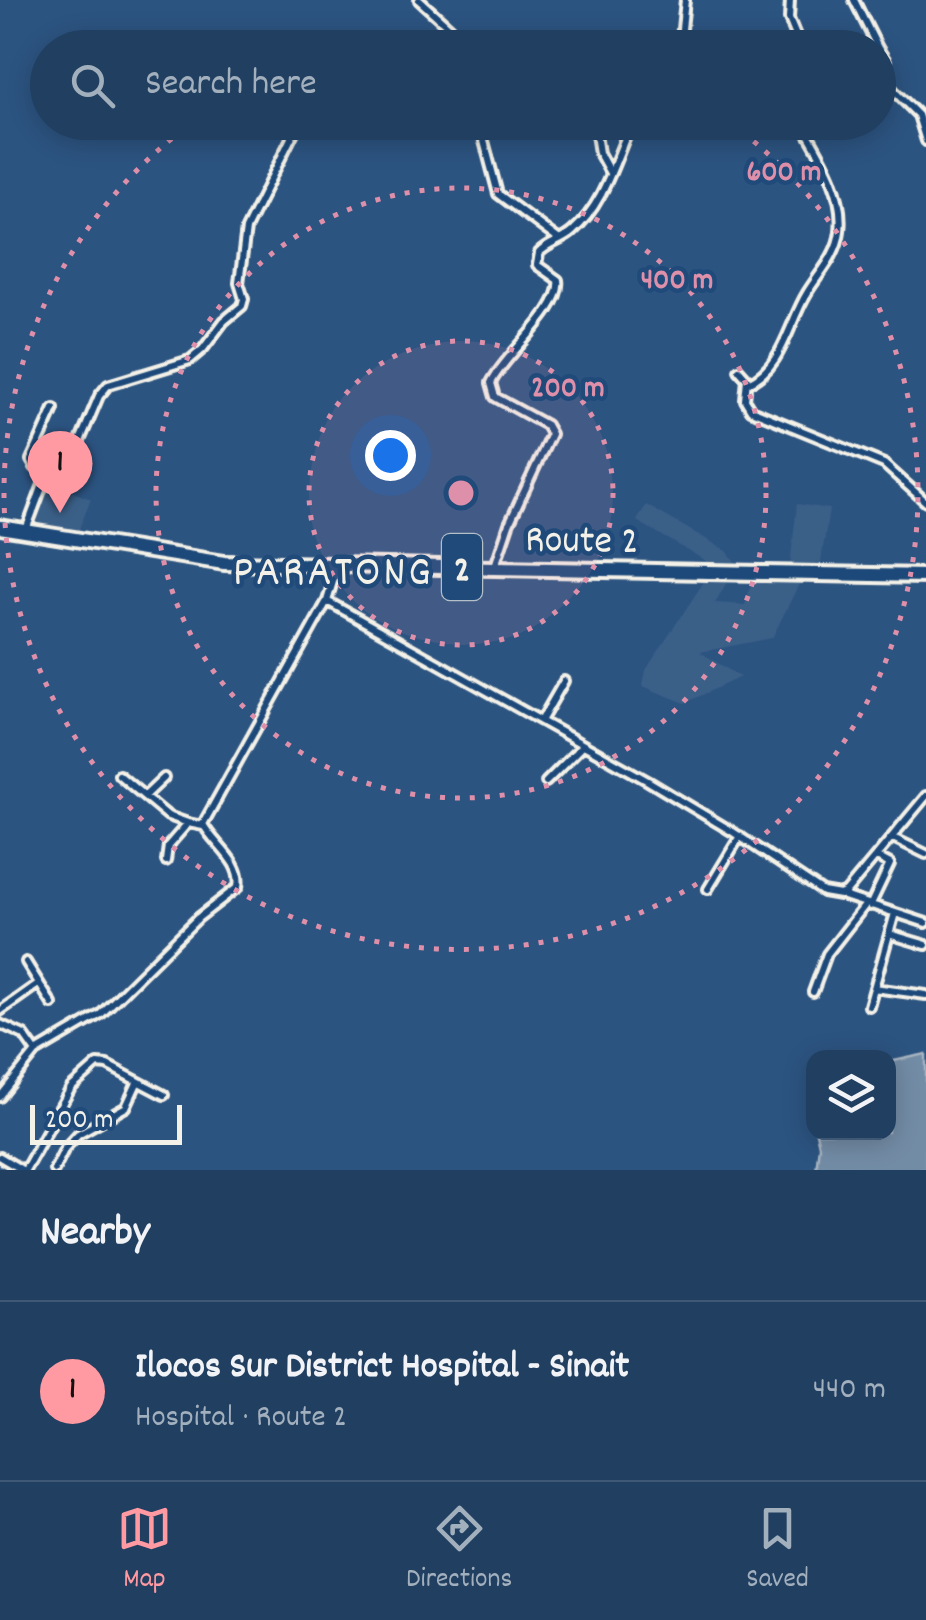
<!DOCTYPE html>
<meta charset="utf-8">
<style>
body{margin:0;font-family:Dekko,sans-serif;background:#294667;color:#f1f3f6}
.controls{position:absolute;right:30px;bottom:30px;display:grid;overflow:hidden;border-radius:20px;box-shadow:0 5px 25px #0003}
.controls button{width:90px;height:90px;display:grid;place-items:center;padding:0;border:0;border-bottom:2px solid #3e5876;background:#213f61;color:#f1f3f6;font:50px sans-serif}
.scale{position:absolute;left:30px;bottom:25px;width:152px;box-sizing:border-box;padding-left:10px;border:5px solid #f4f1e8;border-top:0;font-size:28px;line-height:35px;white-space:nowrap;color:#f4f1e8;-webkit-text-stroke:8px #1f4a7a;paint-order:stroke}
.you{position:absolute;left:390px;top:455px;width:35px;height:35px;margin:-25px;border:8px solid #fff;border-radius:50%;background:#1a73e8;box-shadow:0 0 0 15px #1a73e833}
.badge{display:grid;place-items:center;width:65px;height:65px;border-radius:50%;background:#ff9aa2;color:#111;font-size:32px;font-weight:700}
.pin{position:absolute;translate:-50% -82px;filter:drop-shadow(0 2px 5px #0008)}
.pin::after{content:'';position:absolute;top:52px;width:35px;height:30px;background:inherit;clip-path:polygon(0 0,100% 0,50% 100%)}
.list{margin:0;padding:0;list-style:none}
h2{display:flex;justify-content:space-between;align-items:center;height:130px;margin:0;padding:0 40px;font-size:42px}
h2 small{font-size:32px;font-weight:400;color:#a2afbd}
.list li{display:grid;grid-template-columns:65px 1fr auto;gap:30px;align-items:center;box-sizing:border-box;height:180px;padding:0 40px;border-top:2px solid #3e5876}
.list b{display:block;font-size:38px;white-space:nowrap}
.list p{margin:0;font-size:32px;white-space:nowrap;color:#a2afbd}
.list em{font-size:32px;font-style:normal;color:#a2afbd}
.icon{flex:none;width:55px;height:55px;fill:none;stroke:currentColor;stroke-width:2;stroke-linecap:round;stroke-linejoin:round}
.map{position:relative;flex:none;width:926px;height:1170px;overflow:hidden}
.search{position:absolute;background:#213f61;box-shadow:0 5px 25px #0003;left:30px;right:30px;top:30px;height:110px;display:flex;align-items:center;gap:25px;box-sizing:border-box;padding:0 35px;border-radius:55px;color:#a2afbd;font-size:38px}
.sheet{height:310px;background:#213f61}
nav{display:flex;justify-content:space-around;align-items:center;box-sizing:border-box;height:140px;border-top:2px solid #3e5876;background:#213f61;font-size:28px;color:#a2afbd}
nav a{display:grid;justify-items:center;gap:5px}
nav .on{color:#ff9aa2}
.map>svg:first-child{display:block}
</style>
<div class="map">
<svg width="926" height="1170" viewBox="0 0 926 1170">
<rect width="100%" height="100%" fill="#2c5481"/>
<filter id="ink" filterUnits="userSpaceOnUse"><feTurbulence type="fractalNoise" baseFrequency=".01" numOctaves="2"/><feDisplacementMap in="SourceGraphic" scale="20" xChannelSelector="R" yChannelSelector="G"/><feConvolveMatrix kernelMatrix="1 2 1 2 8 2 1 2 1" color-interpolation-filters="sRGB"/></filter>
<g filter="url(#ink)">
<path fill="#3b6088" d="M46,481l45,18 -14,35 -49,-7z
M797,504l32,5 -9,59 -30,-1z
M646,505l81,46 12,16h-36l3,-6 -69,-40z
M707,577l22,1 -14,25 30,2 7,-25h49l-29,58 -72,14 40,25 -55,26 -42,-17 3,-16z"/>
<path fill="#738ca6" stroke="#a7b4c0" stroke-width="2.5" d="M926,1054v116h-110l3,-24 -3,-13 72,-1 1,-70z"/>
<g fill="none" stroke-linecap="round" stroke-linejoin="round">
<g stroke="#f4f1e8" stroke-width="14">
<path id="street" d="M419,0l31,28 14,20
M790,0l-1,19 12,29
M854,0l24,48
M424,48l26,-20
M680,48l5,-48
M878,48l8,13 1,23 31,31 8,26
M479,122l19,72 60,45
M594,122l5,31 11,20
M739,370l8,9 -2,21 6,10 133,54 42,38
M748,383c34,-14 41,-61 59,-90 12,-20 30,-37 33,-62 5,-39 -20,-76 -39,-109
M47,480l-2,-6 -10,-7 -4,-7 23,-51
M26,530l18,-48 22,-8 33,-78 9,-11 82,-25 13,-11 21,-28 18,-15 2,-7 -5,-16 7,-54 53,-107
M495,566l14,-42 42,-90 -5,-9 -51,-28 -4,-14c13,-28 72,-74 67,-103l-21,-15 2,-12c9,-10 23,-12 33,-21 33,-29 42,-71 60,-110
M327,601l321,180 85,51 90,60 17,3 6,-3 80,-96
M541,721l23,-40
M119,775l49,41 20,7
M546,782l37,-37
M145,796l19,-18
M893,838l33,16
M166,861l2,-15 20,-23 15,3
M708,889l32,-53
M844,896l82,27
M870,906l20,-42 -13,-7
M889,934l37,11
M26,962l26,42
M874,988l52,7
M813,992l14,-38 39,-50
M869,1006l26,-93
M0,1011l38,-27
M0,1024l24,11 12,17
M0,1097l36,-45 65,-38 97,-96 40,-31c5,-25 -25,-43 -35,-63l124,-223 11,-36
M0,1157l22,13
M25,1170l46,-82 27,-24 9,1 57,30
M54,1170l11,-22 13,-14 48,-27 11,-24"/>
</g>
<g stroke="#f4f1e8" stroke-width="20">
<path id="highway" d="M0,527l224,36 702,13"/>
</g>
<use href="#street" stroke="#1f4a7a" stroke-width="6"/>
<use href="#highway" stroke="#1f4a7a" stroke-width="12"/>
</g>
</g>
<circle cx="461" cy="493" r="152" fill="#de8fa9" fill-opacity=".12"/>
<g fill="none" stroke="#de8fa9" stroke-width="5" stroke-dasharray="5 10">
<circle cx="461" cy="493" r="152"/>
<circle cx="461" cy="493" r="305"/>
<path d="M362 47A457 457 0 0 1 560 47M730 123A457 457 0 1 1 192 123"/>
</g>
<g text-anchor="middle" stroke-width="9" stroke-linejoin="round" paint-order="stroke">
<rect fill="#1f4a7a" stroke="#b4bfc7" stroke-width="2.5" x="442" y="534" width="40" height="66" rx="8"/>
<g font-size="38" font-weight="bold" fill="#f4f1e8">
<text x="462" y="580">2</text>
</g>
<g font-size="40" fill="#f4f1e8" stroke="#1f4a7a">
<text transform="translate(582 537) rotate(1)" y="14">Route 2</text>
</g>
<g font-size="45" letter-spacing="2.5" fill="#f4f1e8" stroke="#1f4a7a">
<text x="333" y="584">PARATONG</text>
</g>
</g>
<circle cx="461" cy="493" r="15" fill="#de8fa9" stroke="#1f4a7a" stroke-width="5"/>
<g font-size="30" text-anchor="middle" font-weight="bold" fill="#de8fa9" stroke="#1f4a7a" stroke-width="9" stroke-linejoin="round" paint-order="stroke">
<text x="784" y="180">600 m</text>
<text x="677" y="288">400 m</text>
<text x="568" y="396">200 m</text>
</g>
</svg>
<div class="controls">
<button><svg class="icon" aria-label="layers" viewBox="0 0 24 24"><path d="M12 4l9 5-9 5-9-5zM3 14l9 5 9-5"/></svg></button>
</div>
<div class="scale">200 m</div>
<div class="you"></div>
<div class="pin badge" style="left:60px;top:513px">1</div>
<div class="search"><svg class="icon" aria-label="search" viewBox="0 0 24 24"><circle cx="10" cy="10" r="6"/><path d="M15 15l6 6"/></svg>Search here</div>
</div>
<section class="sheet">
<h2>Nearby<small></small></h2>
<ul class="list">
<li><span class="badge">1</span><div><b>Ilocos Sur District Hospital - Sinait</b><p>Hospital · Route 2</p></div><em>440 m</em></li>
</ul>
</section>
<nav>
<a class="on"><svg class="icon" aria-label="map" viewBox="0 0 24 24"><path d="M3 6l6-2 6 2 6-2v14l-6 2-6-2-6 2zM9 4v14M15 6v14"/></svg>Map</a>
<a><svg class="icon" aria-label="directions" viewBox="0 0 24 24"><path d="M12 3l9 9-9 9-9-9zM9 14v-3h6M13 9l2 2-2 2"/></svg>Directions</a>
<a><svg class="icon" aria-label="saved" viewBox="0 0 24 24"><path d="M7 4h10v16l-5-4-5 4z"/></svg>Saved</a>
</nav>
